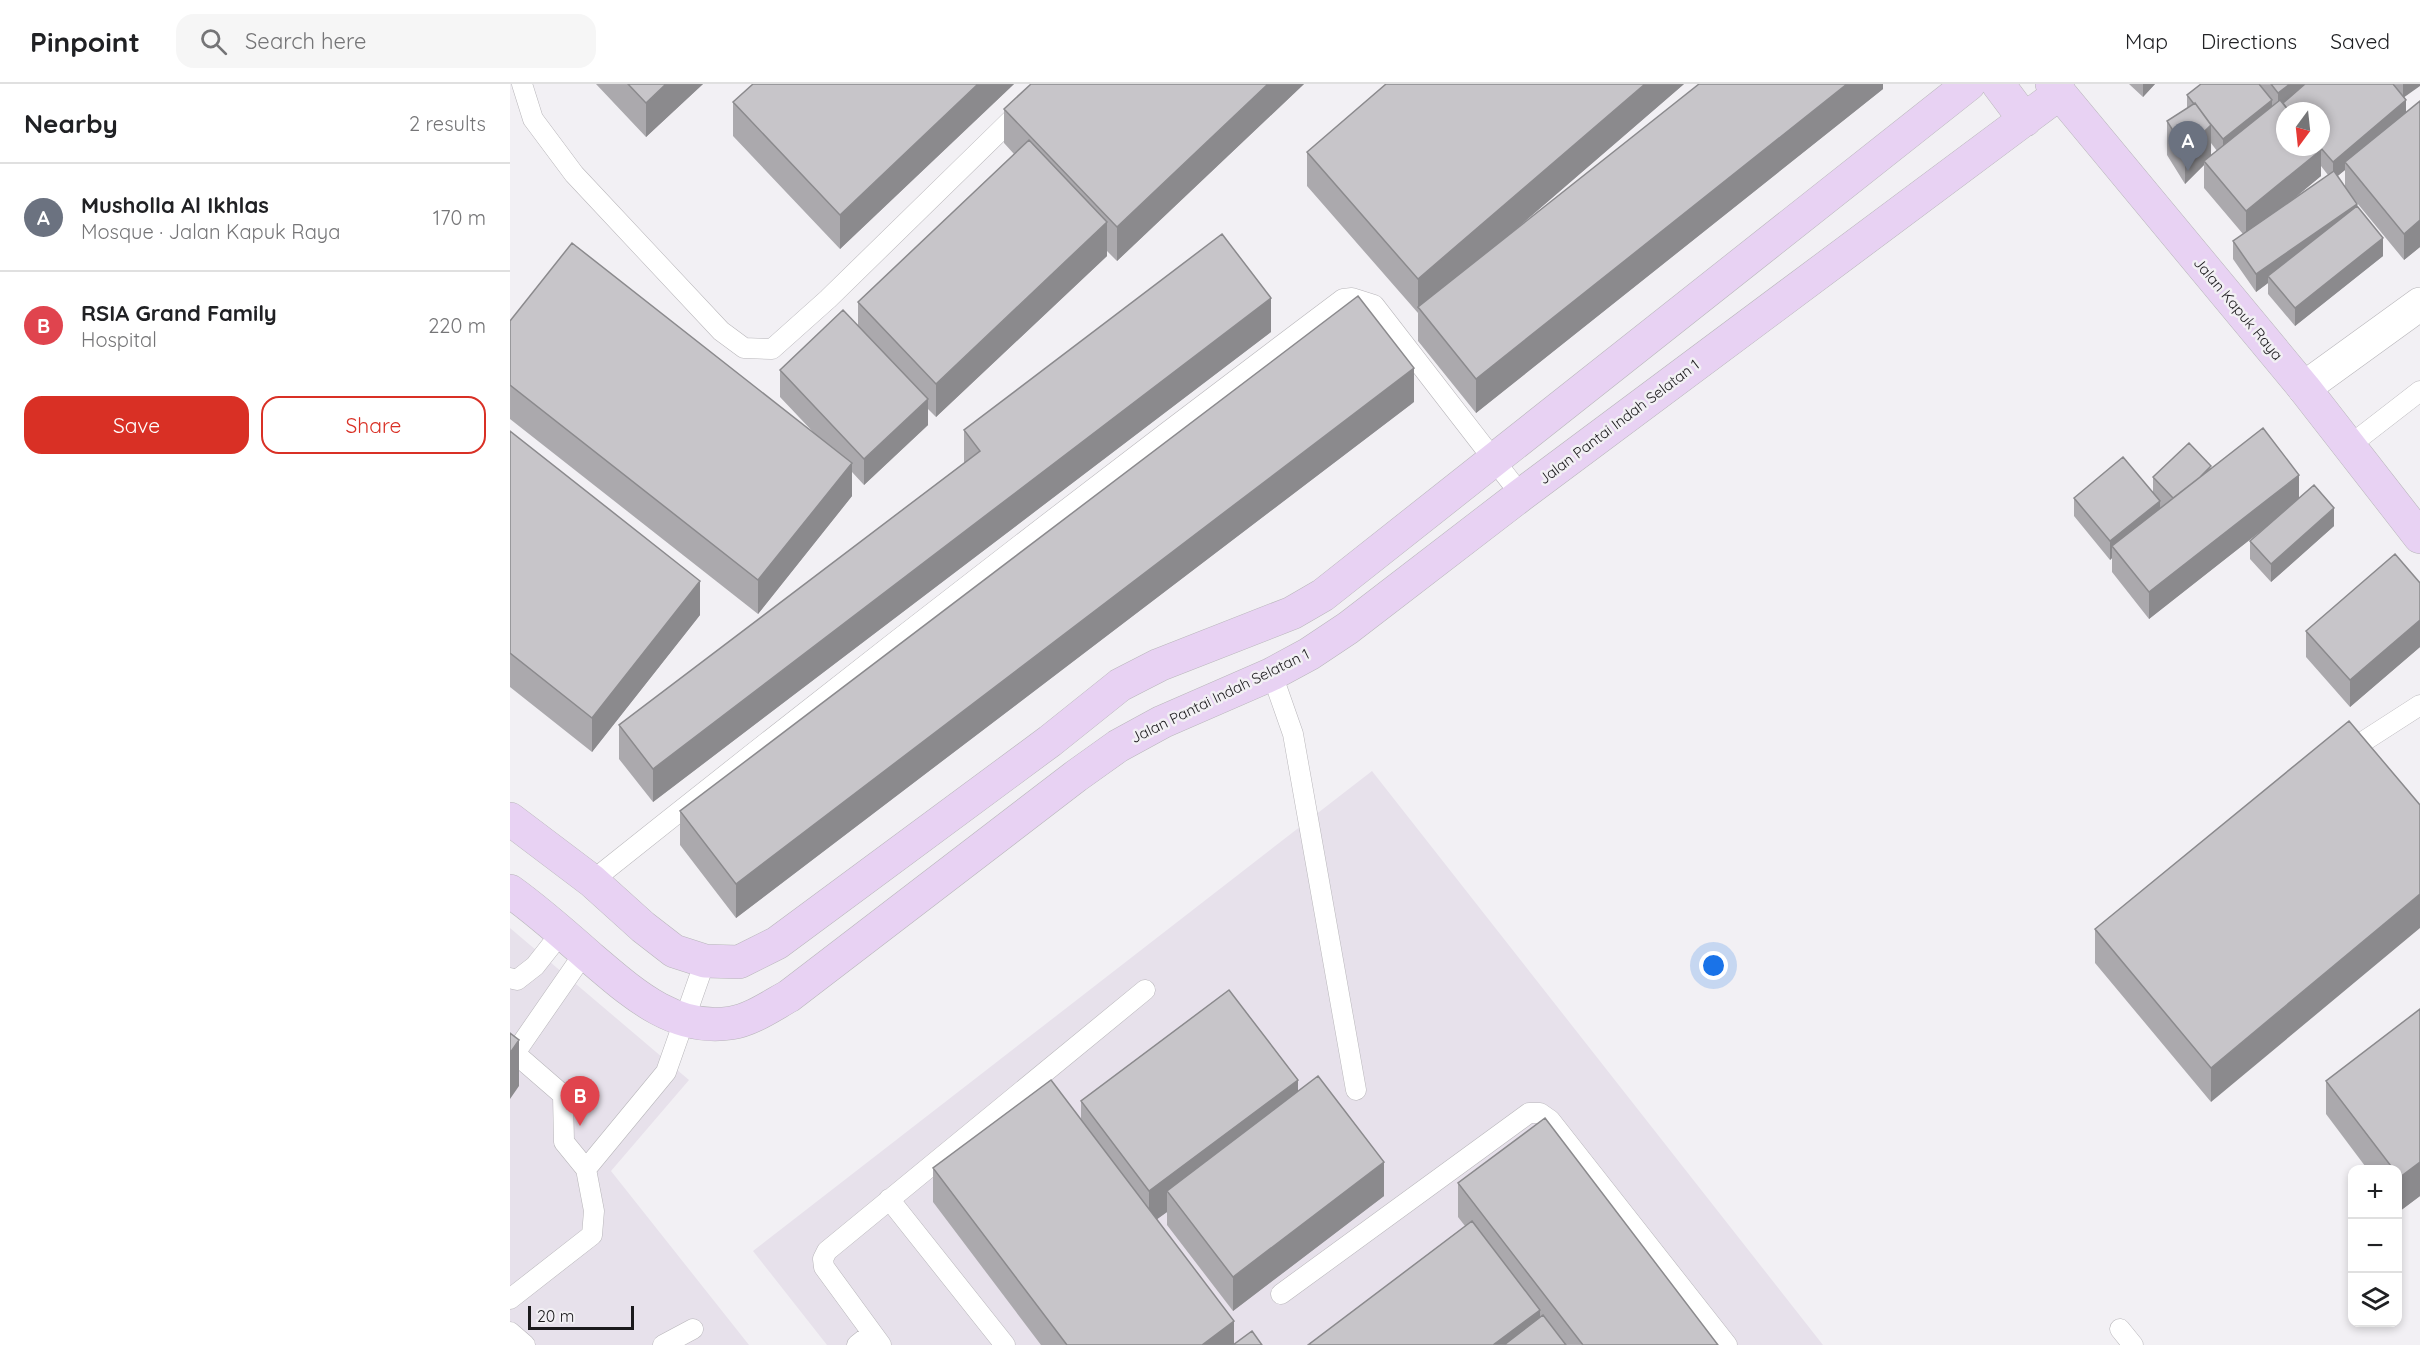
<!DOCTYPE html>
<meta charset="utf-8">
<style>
body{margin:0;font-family:Quicksand,sans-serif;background:#f6f6f6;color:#202124}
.controls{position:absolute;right:18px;bottom:18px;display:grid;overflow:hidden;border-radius:12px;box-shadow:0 3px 9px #0003}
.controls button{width:54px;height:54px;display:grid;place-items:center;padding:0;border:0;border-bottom:2px solid #e0e0e0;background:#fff;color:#202124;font:30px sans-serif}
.compass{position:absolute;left:1766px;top:18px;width:54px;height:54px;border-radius:50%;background:#fff;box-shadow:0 3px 9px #0003;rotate:195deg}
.scale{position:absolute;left:18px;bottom:15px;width:106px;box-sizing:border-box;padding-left:6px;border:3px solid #1b1a1c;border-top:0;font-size:16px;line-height:21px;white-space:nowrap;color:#1b1a1c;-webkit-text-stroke:4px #f2f0f4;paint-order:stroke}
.you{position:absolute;left:1204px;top:882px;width:21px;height:21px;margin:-15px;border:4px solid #fff;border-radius:50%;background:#1a73e8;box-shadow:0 0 0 9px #1a73e833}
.badge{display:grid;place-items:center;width:39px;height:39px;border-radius:50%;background:#d93025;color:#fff;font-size:20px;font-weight:700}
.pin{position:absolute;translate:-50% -50px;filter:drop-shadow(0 2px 3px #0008)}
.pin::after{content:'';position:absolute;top:32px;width:21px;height:18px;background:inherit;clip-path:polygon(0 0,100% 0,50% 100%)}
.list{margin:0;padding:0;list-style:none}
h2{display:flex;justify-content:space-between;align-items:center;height:78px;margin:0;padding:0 24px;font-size:26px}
h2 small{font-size:20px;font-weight:400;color:#757577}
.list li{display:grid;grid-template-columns:39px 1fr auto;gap:18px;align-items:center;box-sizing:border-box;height:108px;padding:0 24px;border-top:2px solid #e0e0e0}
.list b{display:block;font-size:22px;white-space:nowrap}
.list p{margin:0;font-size:20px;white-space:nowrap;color:#757577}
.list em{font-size:20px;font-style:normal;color:#757577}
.actions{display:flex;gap:12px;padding:18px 24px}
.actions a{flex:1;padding:14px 0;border:2px solid #d93025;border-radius:18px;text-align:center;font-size:21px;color:#d93025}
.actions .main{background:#d93025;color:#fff}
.icon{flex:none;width:33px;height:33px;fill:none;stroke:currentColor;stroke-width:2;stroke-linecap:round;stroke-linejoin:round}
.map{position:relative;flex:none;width:1910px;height:1261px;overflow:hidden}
header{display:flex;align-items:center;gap:36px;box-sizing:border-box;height:84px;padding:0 30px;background:#fff;border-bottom:2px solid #e0e0e0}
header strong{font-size:28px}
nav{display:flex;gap:33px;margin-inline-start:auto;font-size:21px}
.search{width:420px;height:54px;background:#f6f6f6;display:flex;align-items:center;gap:15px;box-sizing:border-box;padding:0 21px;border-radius:18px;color:#757577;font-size:22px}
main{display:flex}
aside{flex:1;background:#fff}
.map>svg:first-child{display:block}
</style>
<header>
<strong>Pinpoint</strong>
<div class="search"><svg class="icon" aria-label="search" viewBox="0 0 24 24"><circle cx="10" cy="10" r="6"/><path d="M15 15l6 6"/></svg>Search here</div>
<nav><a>Map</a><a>Directions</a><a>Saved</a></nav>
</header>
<main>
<aside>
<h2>Nearby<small>2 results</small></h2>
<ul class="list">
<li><span class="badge" style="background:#6b7280">A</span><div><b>Musholla Al Ikhlas</b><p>Mosque · Jalan Kapuk Raya</p></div><em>170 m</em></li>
<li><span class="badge" style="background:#e0444e">B</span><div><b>RSIA Grand Family</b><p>Hospital</p></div><em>220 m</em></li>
</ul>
<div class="actions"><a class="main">Save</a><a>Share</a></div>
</aside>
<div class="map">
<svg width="1910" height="1261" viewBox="0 0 1910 1261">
<rect width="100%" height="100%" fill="#f2f0f4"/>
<path fill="#e7e1eb" d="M862,687l451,574h-996l-74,-94z
M0,844l179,152 -78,91 138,174h-239z"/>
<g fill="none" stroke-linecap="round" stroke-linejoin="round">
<g stroke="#b8b6ba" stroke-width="21">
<path id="lane" d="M12,0l11,35 41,55 147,157 23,17 28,1 56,-50 220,-215
M1839,362l71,-55
M762,590l21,60 63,356
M1834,670l76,-49
M82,797c248,-198 498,-392 751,-582l9,-1 22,7 147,190
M0,894l7,2 18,-14 26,-33
M0,965l53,46 1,47 22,27 8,42 -2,24 -82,64
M5,969l70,-101
M76,1085l80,-97 39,-111
M379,1115l116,146
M771,1210l248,-181h11l10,7 177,225
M1610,1245l13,16
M0,1248l15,13
M153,1261l30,-16
M347,1261l15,-12
M371,1261l-57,-78 -1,-8 4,-8 318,-261"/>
</g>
<g stroke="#b8b6ba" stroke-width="34">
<path id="street" d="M1794,304l116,-84"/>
</g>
<g stroke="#b8b6ba" stroke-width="34">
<path id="secondary" d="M1488,0l27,36
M1542,0l252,304 116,149
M0,735l82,62 51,46 31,24 31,10 34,1 38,-19 273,-202 70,-56 39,-20 133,-52 31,-18 646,-511
M0,807c28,20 55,44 81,67 40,34 83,74 140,65 20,-3 40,-17 58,-27l287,-220 42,-30 44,-24 110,-48 37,-20 39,-26 173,-133 539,-402"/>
</g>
<use href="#lane" stroke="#fff" stroke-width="20"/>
<use href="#street" stroke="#fff" stroke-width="33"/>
<use href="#secondary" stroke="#e8d2f3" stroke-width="33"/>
</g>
<path fill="#aba9ad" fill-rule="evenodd" d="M86,0h107l-57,53z
M243,0h261l-174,165 -107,-113v-34z
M794,0l-187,177 -10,-10v5l-171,161 -8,-8v16l-64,60 -12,-13v24l-94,118 -248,-195v-98l305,113 -35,-37v-27l78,-44v-24l156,-148 -10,-11v-34z
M1174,0l-176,152 375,-152v5l-407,324 -58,-72v-28l-111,-127v-34z
M1619,0h26l-12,13z
M1691,0h219l-16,13 2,15 14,-10v145l-16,13 -56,-68 35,64 -88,70 -27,-32v-11l-12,9 -23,-33v-18l10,-7 -39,-46v-23l-19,19 -18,-29v-34l20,-13v-13zM1811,27v36h-36zM1701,59l6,8 -6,5zM1811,82l7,9 -38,27 31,-26zM1835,86v18l-8,-12z
M761,248l-618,470 -34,-43v-34l345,-262v-33z
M904,318l-678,516 -56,-73v-34z
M0,347l190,184 -108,137 -82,-65z
M1701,384l88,30 35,28 -63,56 -21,-23v-18l21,-18 -122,96 -37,-47v-14l-2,2 -36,-44v-18l79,-5v-16z
M1910,499v64l-70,60 -44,-50v-26z
M1839,637l-138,381 -116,-139v-34z
M1910,925v187l-20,15 -3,-3v-38h-29l-42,-56v-33z
M788,1008l86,104 -151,115 -66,-86v-13l-10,7 77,126h28h-221l-108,-143v-34l148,-49v-18z
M948,1099l260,162h-410l157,-119 -7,-9z"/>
<path fill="#8b8a8d" d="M156,0h37l-57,53v-34z
M468,0h36l-174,165v-34z
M758,0h36l-187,177v-34z
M1135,0h39l-263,227 -3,-3v-29z
M1337,0h36v5l-407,324v-34z
M1633,0h12l-12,13z
M1780,0h26l-38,27v-18z
M1893,0h17v2l-17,12z
M1762,16v18l-49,39v-18z
M1896,16v18l-61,44v8l-12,10v-18z
M1701,41v34l-7,2v4l-19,19v-34z
M1811,66v26l-75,62v-27z
M1847,120v18l-89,54v7l-12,9v-18z
M1910,136v27l-16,13v-26z
M597,138v34l-171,161v-33z
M1873,154v18l-88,70v-18z
M761,214v34l-618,470v-33z
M904,284v34l-678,516v-34z
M418,315v26l-64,60v-26z
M342,379v33l-94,118v-34z
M1789,391v26l-150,118v-27z
M1650,417v18l-48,27v12l-2,2v-19z
M1824,424v18l-63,56v-18z
M190,497v34l-108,137v-34z
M1910,536v27l-70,60v-27z
M1910,810v34l-209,174v-34z
M9,956v46l-9,13v-46z
M788,996v34l-131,77v21l-18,13v-34z
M874,1078v34l-151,115v-34z
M1910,1078v34l-20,15v-34z
M1030,1226v34l-2,1h-45z
M724,1237v24h-32z"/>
<path fill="#c7c5c9" stroke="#8b8a8d" stroke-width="1.5" d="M118,0h38l-20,19z
M243,0h225l-138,131 -107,-113z
M521,0h237l-151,143 -113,-118z
M876,0h259l-227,195 -111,-127z
M1189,0h148l-371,295 -58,-72z
M1691,0h58l13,16 -49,39 -14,-17 -14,-19 -1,1 -7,-9z
M1761,0h19l-12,9z
M1795,0h88l13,16 -73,62 -13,-15h1v-36h-32l-6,-8z
M1770,16l9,11h-4v36h33l3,3 -75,61 -42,-50z
M1910,17v119l-16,14 -59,-72z
M1685,19l16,22 -26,25 -18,-29z
M519,56l78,82 -171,162 -78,-82z
M1824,87l23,33 -101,70 -23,-33z
M1847,122l26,32 -88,70 -27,-32z
M712,150l49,64 -618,471 -34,-44 361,-274 -16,-21z
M62,159l280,220 -94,117 -248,-195v-64z
M848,212l56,72 -678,516 -56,-73z
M333,226l85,89 -64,60 -84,-89z
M1753,344l36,47 -150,117 -37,-46z
M0,347l190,150 -108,137 -82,-65z
M1679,359l22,23 -11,11 -27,21 -20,-21z
M1613,373l37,44 -50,40 -36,-43z
M1804,401l20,23 -63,56 -21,-23z
M1885,470l25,29v37l-70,60 -44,-49z
M1839,637l71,84v89l-209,174 -116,-139z
M719,906l69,90 -149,111 -68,-90z
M1910,925v153l-20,15 -3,-3v-4h-3l-68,-89z
M0,949l9,7 -9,13z
M808,992l66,86 -151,115 -66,-86z
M541,996l183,241 -32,24h-135l-134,-177z
M1035,1034l173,227h-135l-125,-162z
M962,1137l68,89 -47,35h-185z
M1033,1231l23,30h-62z
M742,1247l10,14h-29z"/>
<g text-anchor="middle" stroke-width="5" stroke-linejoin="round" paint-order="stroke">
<g font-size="15" fill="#1b1a1c" stroke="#f2f0f4">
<text transform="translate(1728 225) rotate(50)" y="5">Jalan Kapuk Raya</text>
<text transform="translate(1109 338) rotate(-37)" y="5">Jalan Pantai Indah Selatan 1</text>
<text transform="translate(710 612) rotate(-26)" y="5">Jalan Pantai Indah Selatan 1</text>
</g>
</g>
</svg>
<div class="controls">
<button>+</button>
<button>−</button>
<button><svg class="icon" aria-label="layers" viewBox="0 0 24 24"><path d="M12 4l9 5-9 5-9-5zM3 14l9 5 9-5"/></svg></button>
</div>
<svg class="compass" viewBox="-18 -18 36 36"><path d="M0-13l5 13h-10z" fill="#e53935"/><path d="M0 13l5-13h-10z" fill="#757577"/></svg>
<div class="scale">20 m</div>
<div class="you"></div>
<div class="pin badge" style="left:1678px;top:87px;background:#6b7280">A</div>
<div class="pin badge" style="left:70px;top:1042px;background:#e0444e">B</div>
</div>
</main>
